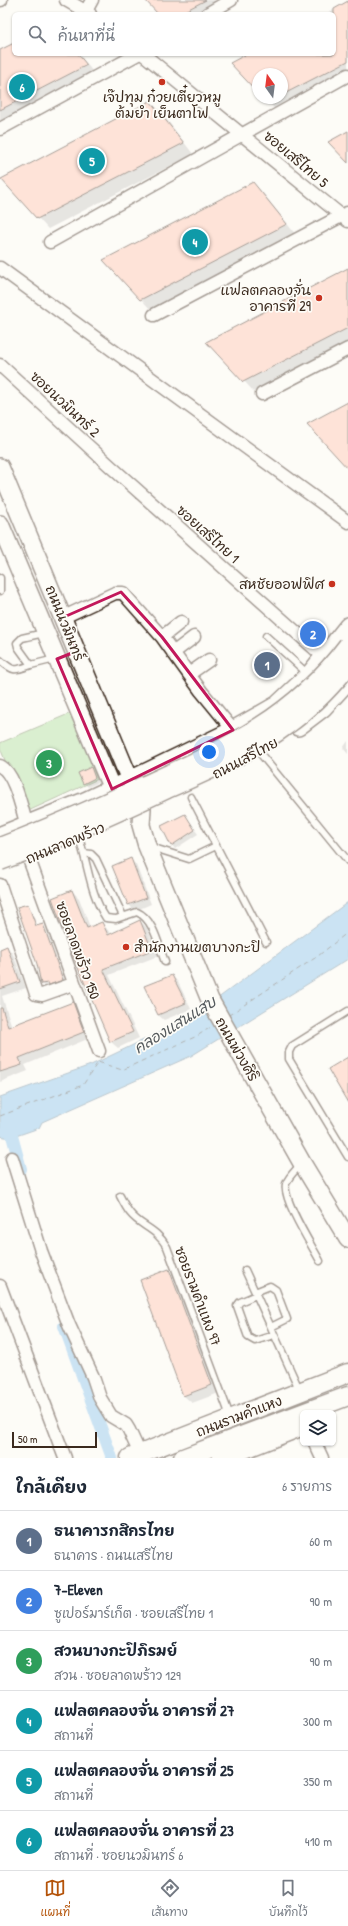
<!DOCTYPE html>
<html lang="th">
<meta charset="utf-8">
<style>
body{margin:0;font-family:"Patrick Hand","Playpen Sans Thai",sans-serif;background:#f6f6f7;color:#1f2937}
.controls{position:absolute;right:12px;bottom:12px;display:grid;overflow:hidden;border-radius:6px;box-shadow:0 1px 3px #0004}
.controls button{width:36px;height:36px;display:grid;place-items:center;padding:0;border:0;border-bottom:1px solid #e0e1e3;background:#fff;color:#1f2937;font:20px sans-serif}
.compass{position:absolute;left:252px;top:68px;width:36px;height:36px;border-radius:50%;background:#fff;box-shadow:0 1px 3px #0004;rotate:346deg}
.scale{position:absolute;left:12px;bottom:10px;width:85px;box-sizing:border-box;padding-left:4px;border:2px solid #3b2a1e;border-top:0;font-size:11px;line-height:14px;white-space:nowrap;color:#3b2a1e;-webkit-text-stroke:3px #fdfcf7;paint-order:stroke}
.you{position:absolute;left:209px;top:752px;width:14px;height:14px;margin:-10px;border:3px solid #fff;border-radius:50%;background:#1a73e8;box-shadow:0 0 0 6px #1a73e833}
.badge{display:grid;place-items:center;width:26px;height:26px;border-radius:50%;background:#b45309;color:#fff;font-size:13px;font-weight:700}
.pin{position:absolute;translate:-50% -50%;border:2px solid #fff;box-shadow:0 1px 4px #0006}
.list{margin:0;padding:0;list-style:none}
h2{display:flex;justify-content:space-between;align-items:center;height:52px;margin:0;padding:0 16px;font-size:17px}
h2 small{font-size:13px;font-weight:400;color:#747a83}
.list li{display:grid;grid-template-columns:26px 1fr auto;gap:12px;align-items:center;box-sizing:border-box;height:60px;padding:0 16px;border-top:1px solid #e0e1e3}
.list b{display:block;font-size:15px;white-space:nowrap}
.list p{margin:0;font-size:13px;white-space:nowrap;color:#747a83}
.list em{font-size:13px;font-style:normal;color:#747a83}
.icon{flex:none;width:22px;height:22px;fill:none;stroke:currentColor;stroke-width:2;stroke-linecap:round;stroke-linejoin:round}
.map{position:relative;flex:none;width:348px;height:1458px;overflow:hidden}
.search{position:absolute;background:#fff;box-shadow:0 1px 3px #0004;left:12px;right:12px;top:12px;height:44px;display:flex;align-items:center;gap:10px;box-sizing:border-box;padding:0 14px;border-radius:6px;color:#747a83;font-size:15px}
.sheet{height:412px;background:#fff}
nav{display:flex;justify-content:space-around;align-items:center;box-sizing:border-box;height:56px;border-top:1px solid #e0e1e3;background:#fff;font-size:11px;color:#747a83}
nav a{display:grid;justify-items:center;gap:2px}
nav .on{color:#b45309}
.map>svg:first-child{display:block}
</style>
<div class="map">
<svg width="348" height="1458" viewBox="0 0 348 1458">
<rect width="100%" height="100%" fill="#fdfcf7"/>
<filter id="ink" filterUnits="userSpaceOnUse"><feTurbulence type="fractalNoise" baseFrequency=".025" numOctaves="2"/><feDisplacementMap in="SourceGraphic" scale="8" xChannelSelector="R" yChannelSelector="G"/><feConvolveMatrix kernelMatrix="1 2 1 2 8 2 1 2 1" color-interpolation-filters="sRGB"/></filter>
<g filter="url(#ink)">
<path fill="#b0e0a0" stroke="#76855f" d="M71,713l27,66 -72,33 -26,-64v-5z"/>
<path fill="#8ec6ed" stroke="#6d889a" d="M348,902v57l-157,97 -149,66 -3,6 -29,10 -10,-2v-39l91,-32 103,-49z"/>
<path fill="#0003" d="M146,0h90l-27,14h-50z
M348,2v74l-70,36 -14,-14h18v-24h-24v17l-9,-37h85v-40h-8z
M14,44v10h65l17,22 -96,49v-73z
M150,102l11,10 32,42 -145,75 -10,-11z
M253,183l10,10 33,42 -145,75 -10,-11z
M348,269v74l-94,49 -10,-11z
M348,741v13l-5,-6z
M91,768l4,4 4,10 -11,5 -4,-4z
M184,815l14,19 -23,15 -3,-4z
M130,859l6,6 15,39 -16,7 -6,-6 -16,-38z
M72,891l7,7 11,29 12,-4 9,11 29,-13 7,7 11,28 -49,19 30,63 -21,10 -7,-6 -38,-89z
M28,905l3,4 7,18 5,-2 3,4 20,55 -20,4 -4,-4z
M7,947l6,7 13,34 -24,8 10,31 61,-23 7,6 10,28 -65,27 3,6 -28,11v-132z
M172,976l6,6 13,27 -27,11 -6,-5z
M169,1270l7,8 43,115 -27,10 -8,-7 -43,-115z"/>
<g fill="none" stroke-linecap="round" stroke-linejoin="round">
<path stroke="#8ec6ed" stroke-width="12" d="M8,1121l13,48
M64,1326l48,132"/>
<path stroke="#54595c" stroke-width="1" stroke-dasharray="5 4" stroke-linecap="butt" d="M229,1015l89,-59 30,-24
M0,1116l83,-31 15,-23 24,8 75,-34 17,-11"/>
</g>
<path fill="#fec6b2" stroke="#3b2a1e" d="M145,0h61l-27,14h-21z
M348,1v60l-66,34v-21h-24v19l-28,-30 17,-9h87v-45z
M14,43v11h64l9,11 -87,45v-60z
M150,101l34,42 -147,76 -36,-40z
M348,131v32l-20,-21z
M253,182l34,42 -147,76 -37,-40z
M348,268v60l-105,54 -37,-40z
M348,402v67l-41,-45z
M91,767l4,11 -12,6 -5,-11z
M185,814l10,16 -24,16 -10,-20z
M131,858l15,40 -18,7 -16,-39z
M72,890l15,38 15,-6 6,13 32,-15 12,30 -49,19 30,63 -23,10 -38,-88 -20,-56z
M28,904l8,22 7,-2 20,56 -14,5 -1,-2 -7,1 -4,-20 -20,-57z
M7,946l13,36 -20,7v-40z
M172,975l14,28 -28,12 -14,-29z
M73,1002l11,30 -65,26 3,7 -22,7v-64h2l6,19z
M348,1057v46l-20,-34z
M169,1269l43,116 -29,11 -43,-116z"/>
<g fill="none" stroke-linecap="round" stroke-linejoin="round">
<g stroke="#3b2a1e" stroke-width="9">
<path id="lane" d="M0,578v13
M44,633l-22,5 -5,5 1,4 13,18 24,-6
M266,636l42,38
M0,660c14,12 14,11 31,5
M259,752l89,109
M191,797l75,145
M79,838c9,26 11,56 27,80l10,1 21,-7c17,7 22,35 28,50
M151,847l38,12 27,-13
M84,853l7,1 5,5 27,57
M348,1011l-56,35 -3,6v7l59,98
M301,1164c-5,6 -13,13 -15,20 -4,15 26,62 34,77
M120,1196c3,6 6,12 10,17 11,14 25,14 37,34l63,169
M245,1270l55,121
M255,1292l15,-6 6,4 11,29 -16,8
M256,1295l-16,7 -3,4 11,31 7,4 19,-6"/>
</g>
<g stroke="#3b2a1e" stroke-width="15">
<path id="street" d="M0,0h1
M66,0l24,14
M86,11l6,-11
M207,14l24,-14
M143,54l205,167
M0,129l138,-75
M50,242l298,-167
M0,268l348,254
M154,315l193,-102
M0,365l109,100 215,192
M262,394l86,-45
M64,617l51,-24h8l39,44 39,54 32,39
M162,637l19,-15
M173,653l21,-16
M189,674l20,-14
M0,766c15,7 22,44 27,60
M29,859l70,192
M0,885l36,109 6,1 31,-11
M12,1158l29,93 28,74 24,52 7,21 11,18 15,9 3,5 11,24
M0,1286l65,172
M315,1443l7,15"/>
</g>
<g stroke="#3b2a1e" stroke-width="20">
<path id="secondary" d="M0,467l142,342 -1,16 6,21 63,154 92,163 46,76
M0,524l112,265 8,12
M298,727l25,-19 25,-27
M130,780l103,-50 44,-25 32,-30 39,-49"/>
</g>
<g stroke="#3b2a1e" stroke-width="21">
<path id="primary" d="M0,836l86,-35 44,-21
M130,1458l218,-85
M183,1458l165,-62
M222,1458l81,-32"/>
</g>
<use href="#lane" stroke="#fdfcf7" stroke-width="6"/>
<use href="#street" stroke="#fdfcf7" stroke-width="12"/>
<use href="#secondary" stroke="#fdfcf7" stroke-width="17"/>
<use href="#primary" stroke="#fdfcf7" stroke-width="18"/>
<g stroke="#3b2a1e" stroke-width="21" stroke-linecap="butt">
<path id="primary-bridge" d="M0,847c49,-19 97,-40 145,-62 81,-37 148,-66 203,-140
M0,861c57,-21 112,-46 167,-72 41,-18 84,-37 120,-64 23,-16 43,-37 61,-59"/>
</g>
<use href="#primary-bridge" stroke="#fdfcf7" stroke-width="18"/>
</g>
</g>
<path d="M0 0H348V1458H0ZM121,592l41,45 71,93 -121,59 -55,-130 20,-8 -13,-34z" fill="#fdfcf7" fill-opacity=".55" fill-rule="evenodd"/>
<path fill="none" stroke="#c2185b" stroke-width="3" stroke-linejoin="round" d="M121,592l41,45 71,93 -121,59 -55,-130 20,-8 -13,-34z"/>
<g fill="#c8321e" stroke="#fdfcf7" stroke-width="1.5">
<circle cx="162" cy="82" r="4"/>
<circle cx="319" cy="298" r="4"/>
<circle cx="332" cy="584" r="4"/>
<circle cx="126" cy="947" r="4"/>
</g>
<g text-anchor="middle" stroke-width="3.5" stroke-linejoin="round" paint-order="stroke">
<g font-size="14" fill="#3b2a1e" stroke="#fdfcf7" text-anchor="end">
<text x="162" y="102" text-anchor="middle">เจ๊ปทุม ก๋วยเตี๋ยวหมู<tspan x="162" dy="16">ต้มยำ เย็นตาโฟ</tspan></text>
<text x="311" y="295">แฟลตคลองจั่น<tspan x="311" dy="16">อาคารที่ 29</tspan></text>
<text x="324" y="589">สหชัยออฟฟิศ</text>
<text x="134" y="952" text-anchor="start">สำนักงานเขตบางกะปิ</text>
</g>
<g font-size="14" fill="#3b2a1e" stroke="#fdfcf7">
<text transform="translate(296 159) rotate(40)" y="5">ซอยเสรีไทย 5</text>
<text transform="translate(65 404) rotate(43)" y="5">ซอยนวมินทร์ 2</text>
<text transform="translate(208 534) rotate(42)" y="5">ซอยเสรีไทย 1</text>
<text transform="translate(65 623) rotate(68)" y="5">ถนนนวมินทร์</text>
<text transform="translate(245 758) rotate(-28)" y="5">ถนนเสรีไทย</text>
<text transform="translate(65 843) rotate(-23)" y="5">ถนนลาดพร้าว</text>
<text transform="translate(78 950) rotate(70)" y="5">ซอยลาดพร้าว 150</text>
<text transform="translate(237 1049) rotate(60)" y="5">ถนนพ่วงศิริ</text>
<text transform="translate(198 1296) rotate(69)" y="5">ซอยรามคำแหง 97</text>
<text transform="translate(239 1416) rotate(-21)" y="5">ถนนรามคำแหง</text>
</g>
<g font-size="15" font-style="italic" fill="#54595c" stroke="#fdfcf7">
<text transform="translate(175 1025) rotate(-32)" y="5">คลองแสนแสบ</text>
</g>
</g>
</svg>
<div class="controls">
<button><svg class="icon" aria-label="layers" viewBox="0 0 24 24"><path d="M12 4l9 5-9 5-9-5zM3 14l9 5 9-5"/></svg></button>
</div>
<svg class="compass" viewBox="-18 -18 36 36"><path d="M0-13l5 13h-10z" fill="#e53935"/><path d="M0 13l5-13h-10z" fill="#747a83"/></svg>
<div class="scale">50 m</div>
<div class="you"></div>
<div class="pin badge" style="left:267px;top:665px;background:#5c6f8a">1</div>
<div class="pin badge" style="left:313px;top:634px;background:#3f7fe0">2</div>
<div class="pin badge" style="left:49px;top:763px;background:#2e9e5b">3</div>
<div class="pin badge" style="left:195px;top:242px;background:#0f9aa8">4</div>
<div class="pin badge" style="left:92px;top:161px;background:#0f9aa8">5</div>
<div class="pin badge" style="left:22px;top:87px;background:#0f9aa8">6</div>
<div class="search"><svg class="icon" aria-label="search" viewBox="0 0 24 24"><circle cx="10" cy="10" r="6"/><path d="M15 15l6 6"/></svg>ค้นหาที่นี่</div>
</div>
<section class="sheet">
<h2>ใกล้เคียง<small>6 รายการ</small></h2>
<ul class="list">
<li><span class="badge" style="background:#5c6f8a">1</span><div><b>ธนาคารกสิกรไทย</b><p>ธนาคาร · ถนนเสรีไทย</p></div><em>60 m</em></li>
<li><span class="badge" style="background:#3f7fe0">2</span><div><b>7-Eleven</b><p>ซูเปอร์มาร์เก็ต · ซอยเสรีไทย 1</p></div><em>90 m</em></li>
<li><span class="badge" style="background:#2e9e5b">3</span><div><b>สวนบางกะปิภิรมย์</b><p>สวน · ซอยลาดพร้าว 129</p></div><em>90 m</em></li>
<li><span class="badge" style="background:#0f9aa8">4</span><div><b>แฟลตคลองจั่น อาคารที่ 27</b><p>สถานที่</p></div><em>300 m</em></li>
<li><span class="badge" style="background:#0f9aa8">5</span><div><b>แฟลตคลองจั่น อาคารที่ 25</b><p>สถานที่</p></div><em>350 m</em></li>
<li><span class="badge" style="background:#0f9aa8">6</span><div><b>แฟลตคลองจั่น อาคารที่ 23</b><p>สถานที่ · ซอยนวมินทร์ 6</p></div><em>410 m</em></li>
</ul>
</section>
<nav>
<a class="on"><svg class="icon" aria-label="map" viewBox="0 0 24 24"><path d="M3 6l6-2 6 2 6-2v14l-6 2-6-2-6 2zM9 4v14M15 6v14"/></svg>แผนที่</a>
<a><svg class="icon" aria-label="directions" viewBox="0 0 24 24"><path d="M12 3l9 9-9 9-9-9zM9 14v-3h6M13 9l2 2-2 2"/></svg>เส้นทาง</a>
<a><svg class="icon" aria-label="saved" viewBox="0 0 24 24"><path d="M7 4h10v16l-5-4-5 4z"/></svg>บันทึกไว้</a>
</nav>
